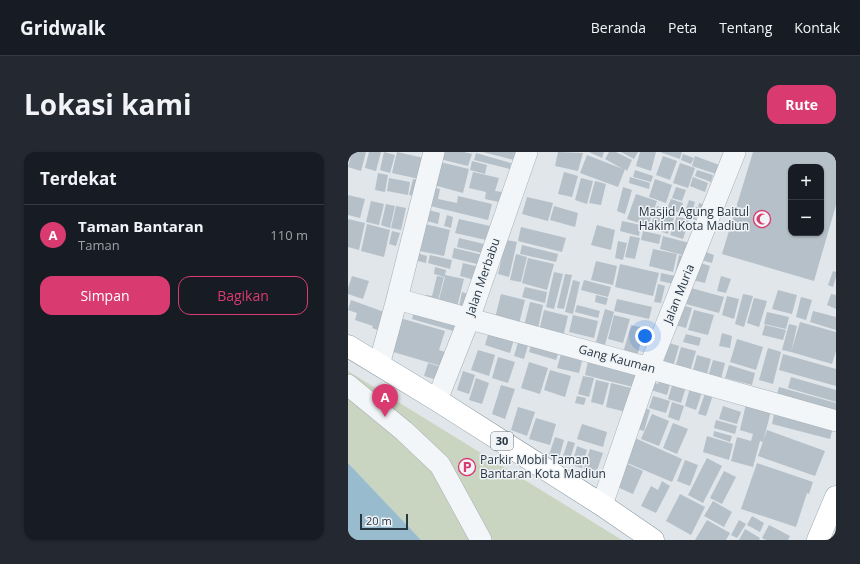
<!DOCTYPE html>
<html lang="id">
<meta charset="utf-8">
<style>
body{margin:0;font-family:"Open Sans",sans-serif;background:#242831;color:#f1f3f6}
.controls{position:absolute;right:12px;top:12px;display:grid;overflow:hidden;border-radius:8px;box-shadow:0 1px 3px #0004}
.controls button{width:36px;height:36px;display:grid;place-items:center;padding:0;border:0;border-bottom:1px solid #363941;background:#171b24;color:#f1f3f6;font:20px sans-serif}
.scale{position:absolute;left:12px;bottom:10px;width:48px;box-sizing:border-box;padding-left:4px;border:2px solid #273643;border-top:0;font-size:11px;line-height:14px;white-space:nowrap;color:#273643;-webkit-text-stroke:3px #f0f4f7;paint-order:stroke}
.you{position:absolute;left:297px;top:184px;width:14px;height:14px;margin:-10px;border:3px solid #fff;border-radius:50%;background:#1a73e8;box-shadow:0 0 0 6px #1a73e833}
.badge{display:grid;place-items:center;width:26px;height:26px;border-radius:50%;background:#d93b70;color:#fff;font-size:13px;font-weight:700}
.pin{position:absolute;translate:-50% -33px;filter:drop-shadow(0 1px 2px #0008)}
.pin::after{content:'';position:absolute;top:21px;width:14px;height:12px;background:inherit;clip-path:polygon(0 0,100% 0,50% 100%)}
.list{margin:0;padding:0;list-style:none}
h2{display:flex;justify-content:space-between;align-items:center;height:52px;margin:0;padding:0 16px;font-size:17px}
h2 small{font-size:13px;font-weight:400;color:#9ea1a6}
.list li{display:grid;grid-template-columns:26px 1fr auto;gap:12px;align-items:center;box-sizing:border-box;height:60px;padding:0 16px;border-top:1px solid #363941}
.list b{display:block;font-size:15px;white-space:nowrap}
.list p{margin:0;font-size:13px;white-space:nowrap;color:#9ea1a6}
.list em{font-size:13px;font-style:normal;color:#9ea1a6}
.actions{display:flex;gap:8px;padding:12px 16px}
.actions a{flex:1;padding:9px 0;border:1px solid #d93b70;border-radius:12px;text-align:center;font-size:14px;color:#d93b70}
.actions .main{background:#d93b70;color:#fff}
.map{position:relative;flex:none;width:488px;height:388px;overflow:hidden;border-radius:12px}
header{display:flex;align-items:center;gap:24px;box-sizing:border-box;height:56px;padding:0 20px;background:#171b24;border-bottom:1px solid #363941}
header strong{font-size:19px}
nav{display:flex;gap:22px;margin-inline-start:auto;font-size:14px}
.intro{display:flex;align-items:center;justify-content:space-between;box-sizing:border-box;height:96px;padding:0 24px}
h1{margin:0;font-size:28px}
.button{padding:10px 18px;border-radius:12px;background:#d93b70;color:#fff;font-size:14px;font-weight:700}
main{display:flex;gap:24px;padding:0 24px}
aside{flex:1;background:#171b24;border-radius:12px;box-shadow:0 1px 3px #0004}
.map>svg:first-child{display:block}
</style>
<header>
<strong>Gridwalk</strong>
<nav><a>Beranda</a><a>Peta</a><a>Tentang</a><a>Kontak</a></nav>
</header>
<div class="intro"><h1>Lokasi kami</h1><a class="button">Rute</a></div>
<main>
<aside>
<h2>Terdekat<small></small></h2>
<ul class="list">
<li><span class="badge">A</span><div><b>Taman Bantaran</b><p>Taman</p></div><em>110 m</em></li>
</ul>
<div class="actions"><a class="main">Simpan</a><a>Bagikan</a></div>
</aside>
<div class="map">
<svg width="488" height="388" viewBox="0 0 488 388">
<rect width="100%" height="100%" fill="#e0e6ea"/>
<path fill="#c9d5c0" d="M0,219l274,169h-201l-73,-77z"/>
<path fill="#98bbcd" d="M0,311l73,77h-73z"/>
<path fill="#b6c0c8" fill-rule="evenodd" d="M4,0h14l-5,19 -13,-4z
M21,0h12l-5,19 -11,-3z
M36,0l11,3 -5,18 -10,-3z
M49,0l27,6 -5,21 -27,-6z
M94,0h22l8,2 -4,12 -28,-7z
M135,0h37l-2,9z
M210,0l25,1 -5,18 -23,-5z
M241,0h15l-2,6z
M261,0h7l16,8 -5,11 -2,-2 -7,18 -38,-14 7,-18 36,14 -18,-10z
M273,0h17l-4,7z
M292,0h16l-5,19 -15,-5z
M312,0h22l-2,7z
M405,0h83v53l-22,76 -92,-27zM443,15h30v66h-30z
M128,1l35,10 -1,6 -36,-9z
M335,2l11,4 -3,6 -10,-4z
M315,4l14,5 -7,19 -14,-5z
M347,4l27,10 -3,9 -27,-9z
M88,9l33,8 -6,24 -33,-9z
M124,9l15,4 -2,9 -15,-4z
M332,11l15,5 -7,20 -15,-5z
M287,18l18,6 -2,6 -18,-5z
M349,18l16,5 -2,7 -16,-6z
M125,20l26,6 -4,13 7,1 -3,10 -14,-3 1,-7 -17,-4z
M216,20l14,4 -6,21 -14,-3z
M30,21l10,2 -3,17 -10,-2z
M282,25l20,6 -1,6 -20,-6z
M345,25l15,6 -3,9 -15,-6z
M41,26l21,4 -2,13 -21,-4z
M233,26l12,3 -6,23 -12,-4z
M65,27l12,2 -3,16 -13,-2z
M307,27l17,6 -6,18 -17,-6z
M247,29l11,3 -5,21 -12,-2z
M83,35l9,2 -2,10 19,4 1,-7 34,8 -4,16 -62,-15z
M275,35l9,3 -7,24 -8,-3z
M328,35l10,3 -4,11 -10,-3z
M288,42l21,7 -9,25 -21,-7z
M0,43l17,4 -5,19 -12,-3z
M179,45l26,6 -5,18 -26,-7z
M323,47l12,4 -3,10 -13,-5z
M341,48l6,2 -4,14 -7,-2z
M23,49l13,3 -5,21 -13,-3z
M351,51l11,4 -1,4 -9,-3 -4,12 -4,-1 4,-12h2z
M38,52l9,2 -5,22 -9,-3z
M48,54l10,2 -5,22 -10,-2z
M206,54l24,7 -3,14 -25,-7z
M309,54l19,7 -8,21 -18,-6z
M77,57l15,4 -2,11 -16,-4z
M99,63l6,2 -2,11 -7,-2z
M329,64l12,4 -6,19 -13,-4z
M0,67l17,4 -6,27 -11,-3z
M111,67l31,7 -4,14 -31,-7z
M274,69l19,4 -2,11 -19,-5z
M73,71l29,7 -6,26 -29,-6z
M19,72l23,6 -6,27 -23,-6z
M249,73l18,5 -4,20 -20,-5z
M173,75l45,11 -4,14 -44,-11z
M44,79l8,2 -4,13 -7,-2z
M295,79l18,4 -2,9 -18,-4z
M282,84l10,2 -5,21 -10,-2z
M315,84l30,8 -3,13 -30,-8z
M111,86l25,6 -2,9 -25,-6z
M158,88l11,2 -8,35 -11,-3z
M270,89l9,2 -4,17 -8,-2z
M174,93l36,9 -2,8 -36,-8z
M106,96l29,7 -2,10 -29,-7z
M305,97l24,5 -4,18 -24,-6z
M355,99l11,4 -2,8 -11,-3z
M68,101l11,3 -1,7 -12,-3z
M168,102l11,3 -6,25 -11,-2z
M82,103l22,5 -2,9 -22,-6z
M331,103l10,2 -5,19 -9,-2z
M180,106l26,6 -7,26 -25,-7z
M248,109l21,5 -4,19 -22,-5z
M349,110l13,4 -5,17 -13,-3z
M115,111l16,4 -4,13 -15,-4z
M272,112l39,9 -6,23 -38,-9z
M87,115l11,3 -1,5 19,4 -7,28 -19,-4 7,-26 -11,-3z
M485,119l3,1v5l-3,10 -5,-2z
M206,120l9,2 -9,35 -8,-2z
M313,121l19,4 -2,8 -18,-4z
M217,122l7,1 -8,34 -7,-1z
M4,124l17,5 -6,18 -15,-5v-6z
M89,124l7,1 -7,28 -13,-4 2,-6 6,1z
M373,124l10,3 -5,14 -9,-2z
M225,128l7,2 -7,32 -8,-2z
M236,128l27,7 -3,10 -27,-7z
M310,132l7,2 -4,17 -7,-1z
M177,135l22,5 -2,11 -23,-6z
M343,136l33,9 -5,16 -33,-9z
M430,138l19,5 -5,19 -20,-5z
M114,140l6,2 2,12 -12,5z
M153,142l24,6 -6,24 -24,-6z
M395,142l10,2 -9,31 -9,-3z
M483,142l5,1v14l-9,-4z
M248,143l12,3 -2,7 -11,-3z
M379,144l12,3 -5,20 -12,-4z
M453,145l11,3 -6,20 -10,-3z
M406,146l13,3 -8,26 -12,-4z
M269,147l35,8 -3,12 -35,-8z
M3,148l36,13 -7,18 -8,-3 1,-2 -18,-6 2,-7 -9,-3z
M182,150l13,3 -6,28 -14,-3z
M229,153l23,6 -2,7 -23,-6z
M333,153l11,3 -6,20 -11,-3z
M67,155l45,13 -3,12 -45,-13z
M257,157l9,3 -9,33 -9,-3z
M196,158l24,6 -5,21 -24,-6z
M346,158l20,5 -6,20 -20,-5z
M465,159l23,6v13l-26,-8z
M419,160l22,5 -3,12 -22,-5z
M225,163l25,6 -4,17 -25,-6z
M266,163l16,4 -7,24 -15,-4z
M52,166l45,13 -6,19 9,3 -4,14 -54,-16z
M452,170l36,10v19l-4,13 -41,-12z
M441,172l8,2 -6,26 -9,-2z
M283,173l13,3 -7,29 -14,-4z
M417,173l21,5 -3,10 -21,-5z
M142,176l25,8 -5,17 -25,-8z
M374,181l10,3 -2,12 -11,-2z
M338,182l15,4 -2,8 -16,-4z
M171,187l10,3 -5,17 -10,-3z
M389,187l26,8 -7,23 -26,-8z
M184,189l28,8 -4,11 -27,-8z
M321,191l10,3 -6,21 -10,-3z
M215,195l21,6 -5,20 -22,-5z
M333,195l15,4 -6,21 -15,-4z
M420,196l13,4 -8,32 -14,-4z
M130,198l17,5 -6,21 -18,-6z
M435,202l53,15v17l-57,-16z
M349,203l14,4 -5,19 -14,-4z
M150,205l17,5 -7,21 -16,-5z
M241,205l48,12 -4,18 -48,-12z
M365,208l12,3 -5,20 -13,-3z
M181,210l19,6 -8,26 -19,-6z
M80,211l20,6 -4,13 -20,-6z
M381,213l26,8 -3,12 -27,-7z
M202,218l21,6 -6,21 -21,-7z
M115,219l12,4 -6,19 -12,-4z
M235,224l11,2 -5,19 -11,-3z
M443,225l45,13v12l-48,-14z
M128,226l13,5 -7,21 -13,-4z
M312,226l11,3 -4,14 -16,-5 3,-8 4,2z
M248,228l13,3 -6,22 -12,-3z
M325,230l13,5 -5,16 -13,-4z
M263,231l20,5 -5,24 -20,-5z
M153,233l14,4 -10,30 -13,-5z
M431,235l57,16v9l-61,-11z
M342,236l12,4 -6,18 -11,-4z
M357,241l8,2 -7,21 -8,-2z
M229,244l9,2 -2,7 -9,-2z
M305,244l17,5 -4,12 -17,-5z
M324,250l12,4 -5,15 -11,-4z
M398,252l25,7 -8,31 -3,-1 -7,26 -22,-6 6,-24 14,4 2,-7 -13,-4z
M292,254l10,4 -6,21 -10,-3z
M375,254l18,6 -4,12 -18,-5z
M170,255l17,5 -8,24 -16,-6z
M427,257l59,15 -4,15 -58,-15z
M304,262l17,7 -10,25 -18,-7z
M188,266l20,6 -6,21 -21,-6z
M368,268l21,6 -2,8 -21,-6z
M325,271l15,6 -11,25 -14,-6z
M234,272l25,8 -4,15 -26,-8z
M419,278l58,21 -10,25 -57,-20z
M366,279l18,5 -2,6 -17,-6z
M359,284l26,8 -4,16 -26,-8z
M207,285l9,3 -5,18 -10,-3z
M287,286l47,21 -10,23 -47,-20z
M220,289l7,2 -7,22 -7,-3z
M229,294l10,4 -5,18 -10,-3z
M242,297l13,4 -8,23 -12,-4z
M359,306l15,8 -19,37 -15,-8z
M337,308l13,5 -8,21 -13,-5z
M277,311l18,8 -10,23 -18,-8z
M409,311l56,19 -4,12 -2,-1 -11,34 -55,-18z
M376,319l12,6 -14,27 -12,-6z
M314,329l8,5 -14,27 -15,-7 10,-20 7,4z
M332,342l25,13 -14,28 -25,-14z
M365,349l19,11 -8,15 -20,-11z
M404,364l12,7 -4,9 -13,-7z
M359,368l23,13 -4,7h-31z
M391,368l7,4 -9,14 -6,-3z
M421,373l21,11 -2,4h-22l-4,-2z
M397,377l15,9 -1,2h-20z"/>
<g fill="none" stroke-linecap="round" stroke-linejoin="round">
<g stroke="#a5aeb5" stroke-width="22">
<path id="minor" d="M49,147l252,69 187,53
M31,213l18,-66 37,-147
M0,233l56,46 36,34 41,75
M89,248l32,-81 58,-167
M254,353l47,-137 86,-216"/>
</g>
<g stroke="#9eacb7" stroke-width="23">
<path id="major" d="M470,388l18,-43"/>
</g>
<g stroke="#8696a2" stroke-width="23">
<path id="highway" d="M0,194l89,54 165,105 51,35"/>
</g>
<use href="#minor" stroke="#f3f6f8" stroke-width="21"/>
<use href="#major" stroke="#fff" stroke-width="22"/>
<use href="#highway" stroke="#fff" stroke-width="22"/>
</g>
<defs>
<g id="mosque-ring" transform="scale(0.9)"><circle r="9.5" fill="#f0f4f7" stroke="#d93b70" stroke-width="1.5"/><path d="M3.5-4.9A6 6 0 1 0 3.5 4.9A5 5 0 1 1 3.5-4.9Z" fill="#d93b70"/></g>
<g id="parking-ring" transform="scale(0.9)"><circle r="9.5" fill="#f0f4f7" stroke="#d93b70" stroke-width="1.5"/><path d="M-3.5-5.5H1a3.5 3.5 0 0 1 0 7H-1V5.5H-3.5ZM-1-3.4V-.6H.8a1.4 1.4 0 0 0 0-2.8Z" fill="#d93b70"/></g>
</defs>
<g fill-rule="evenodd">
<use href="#mosque-ring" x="414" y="67"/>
<use href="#parking-ring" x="119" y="315"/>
</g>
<g text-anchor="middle" stroke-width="3" stroke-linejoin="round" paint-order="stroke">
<rect fill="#f0f4f7" stroke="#636f79" stroke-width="1" x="143" y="280" width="22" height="18" rx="3"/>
<g font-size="11" font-weight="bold" fill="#273643">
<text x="154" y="293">30</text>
</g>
<g font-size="12" fill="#273643" stroke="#f0f4f7" text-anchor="end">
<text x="401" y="64">Masjid Agung Baitul<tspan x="401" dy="14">Hakim Kota Madiun</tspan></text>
<text x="132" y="312" text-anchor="start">Parkir Mobil Taman<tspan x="132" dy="14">Bantaran Kota Madiun</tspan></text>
</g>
<g font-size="12" fill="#273643" stroke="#f0f4f7">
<text transform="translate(135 125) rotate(-71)" y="4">Jalan Merbabu</text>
<text transform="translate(331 142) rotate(-68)" y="4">Jalan Muria</text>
<text transform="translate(269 207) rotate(15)" y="4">Gang Kauman</text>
</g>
</g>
</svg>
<div class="controls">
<button>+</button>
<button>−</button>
</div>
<div class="scale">20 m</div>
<div class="you"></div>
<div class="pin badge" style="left:37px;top:265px">A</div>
</div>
</main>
